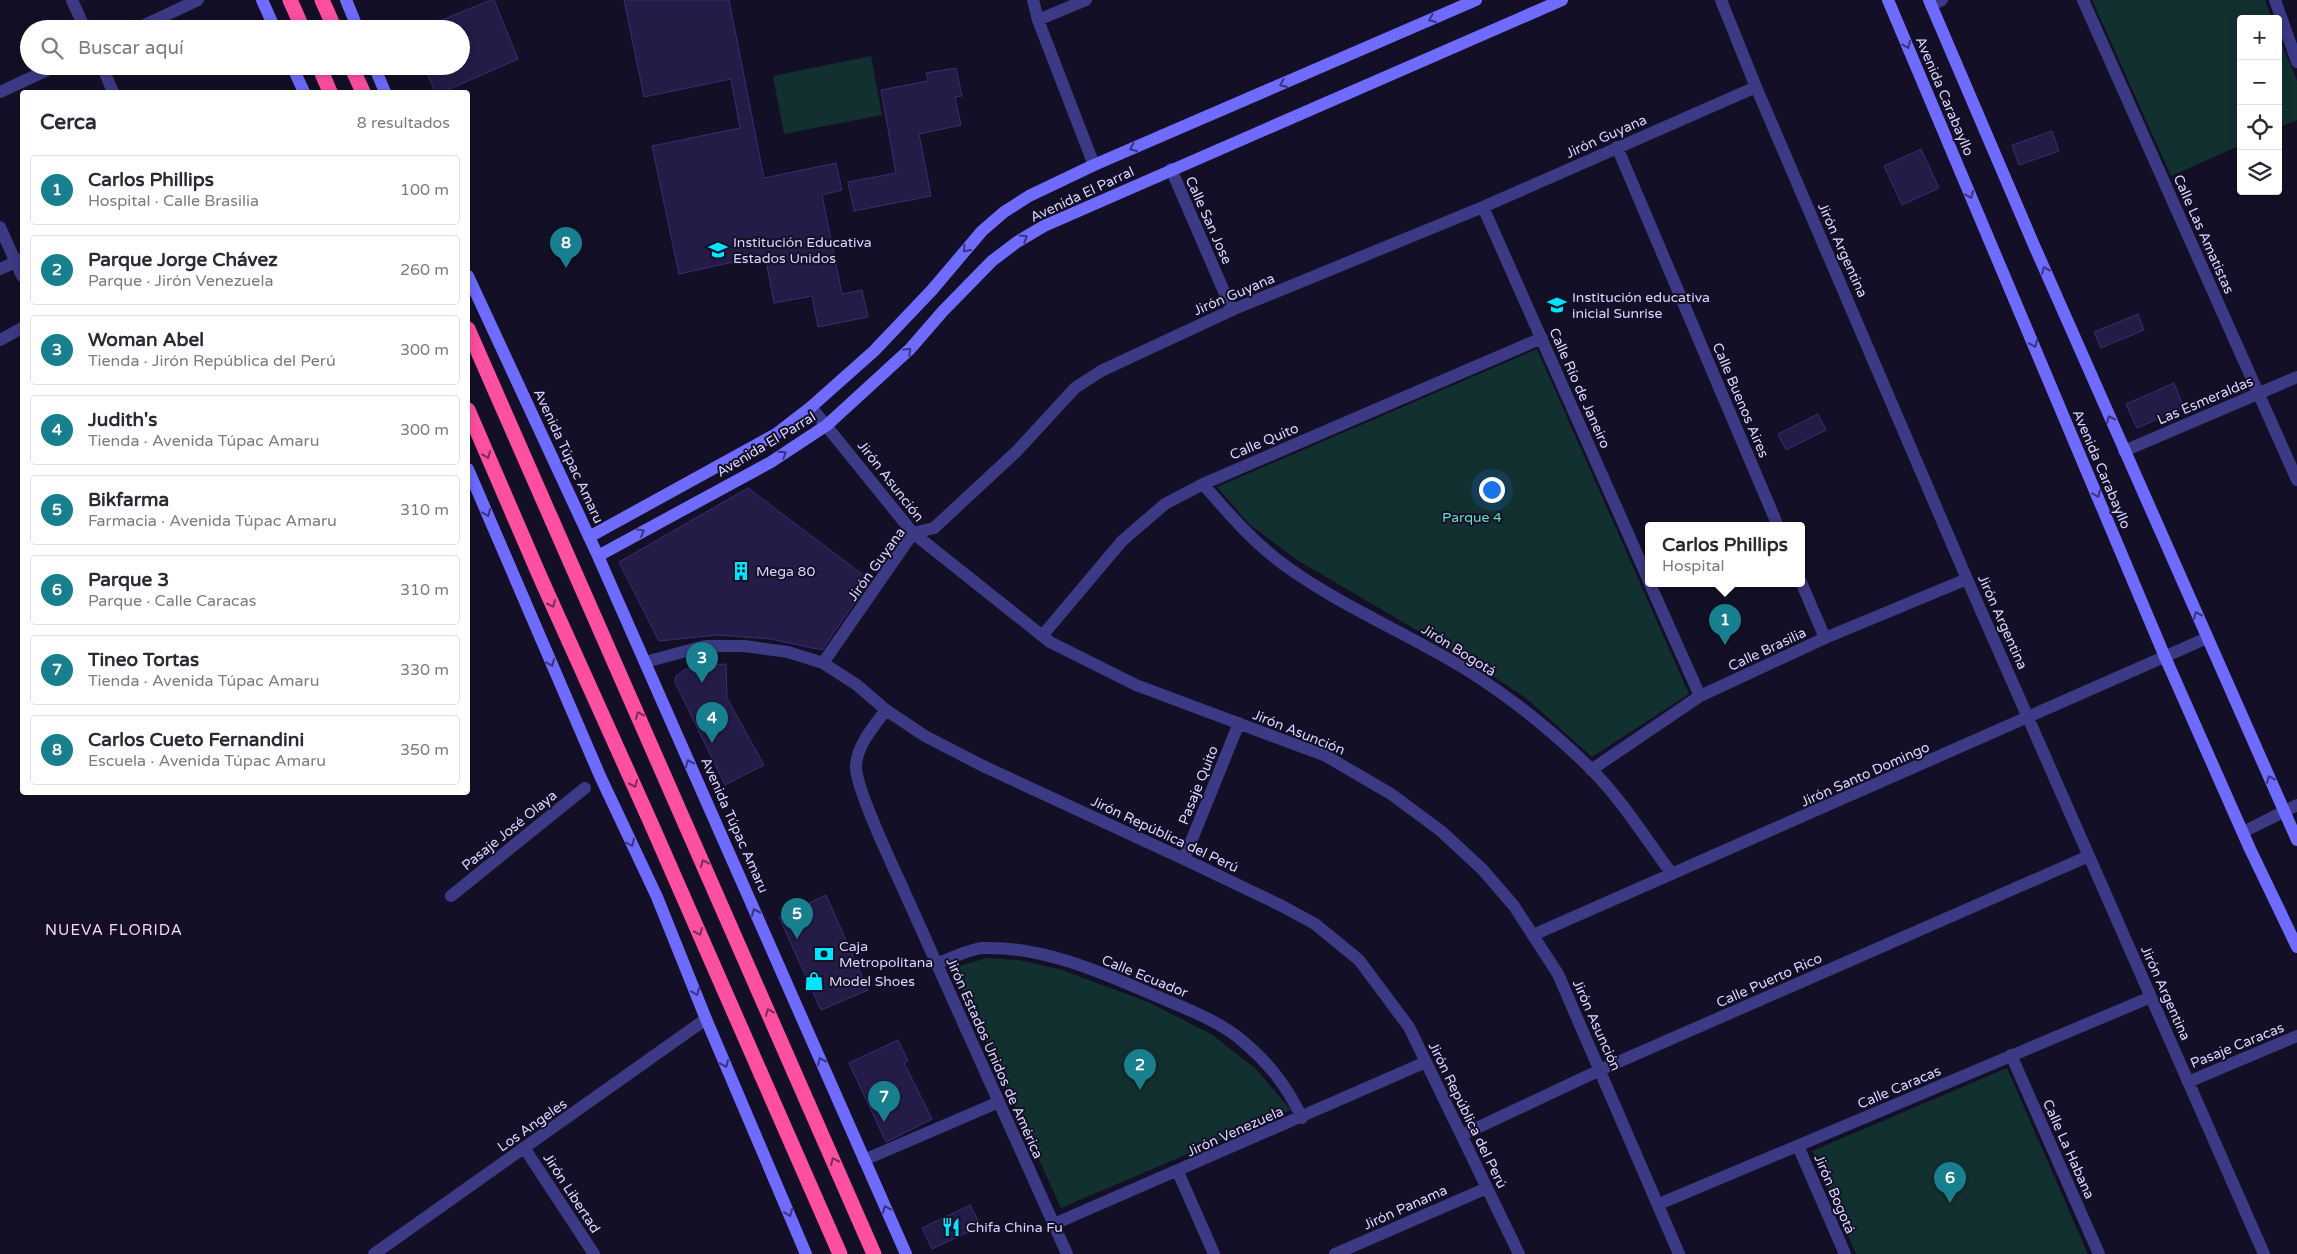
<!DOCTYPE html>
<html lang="es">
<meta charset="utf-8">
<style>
body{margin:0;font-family:"Varela Round",sans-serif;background:#f2f2f3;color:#2b2b33}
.controls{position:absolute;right:15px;top:15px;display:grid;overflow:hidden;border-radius:5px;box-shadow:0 2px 12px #0003}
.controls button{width:45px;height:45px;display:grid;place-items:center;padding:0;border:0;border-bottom:1px solid #e1e1e2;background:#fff;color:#2b2b33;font:25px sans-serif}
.you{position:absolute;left:1491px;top:489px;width:18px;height:18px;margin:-12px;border:4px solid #fff;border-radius:50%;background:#1a73e8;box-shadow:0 0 0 8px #1a73e833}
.badge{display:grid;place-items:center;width:32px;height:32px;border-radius:50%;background:#187f8f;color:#fff;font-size:16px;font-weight:700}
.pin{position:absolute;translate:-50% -41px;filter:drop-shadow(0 1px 2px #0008)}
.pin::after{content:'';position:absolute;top:26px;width:18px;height:15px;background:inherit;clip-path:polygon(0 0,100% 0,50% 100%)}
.popup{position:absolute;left:1645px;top:522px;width:160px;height:65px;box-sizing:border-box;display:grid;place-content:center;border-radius:5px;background:#fff;filter:drop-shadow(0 1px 4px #0005);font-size:16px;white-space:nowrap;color:#7c7c81}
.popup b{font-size:19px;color:#2b2b33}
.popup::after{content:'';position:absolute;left:50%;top:100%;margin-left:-10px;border:10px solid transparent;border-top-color:#fff}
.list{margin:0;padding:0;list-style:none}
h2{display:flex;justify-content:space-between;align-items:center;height:65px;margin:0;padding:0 20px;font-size:21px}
h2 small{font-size:16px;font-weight:400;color:#7c7c81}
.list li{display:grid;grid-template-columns:32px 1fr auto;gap:15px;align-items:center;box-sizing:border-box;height:70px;margin:0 10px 10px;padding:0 10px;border:1px solid #e1e1e2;border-radius:5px}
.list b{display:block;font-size:19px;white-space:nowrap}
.list p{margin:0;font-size:16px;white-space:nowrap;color:#7c7c81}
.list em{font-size:16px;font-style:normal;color:#7c7c81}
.icon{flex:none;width:28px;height:28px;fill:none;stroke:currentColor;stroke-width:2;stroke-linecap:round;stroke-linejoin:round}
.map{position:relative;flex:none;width:2297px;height:1254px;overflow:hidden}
.search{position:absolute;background:#fff;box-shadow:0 2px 12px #0003;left:20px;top:20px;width:450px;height:55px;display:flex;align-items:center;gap:12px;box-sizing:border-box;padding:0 18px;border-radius:28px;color:#7c7c81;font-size:19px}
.panel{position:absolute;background:#fff;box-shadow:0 2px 12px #0003;left:20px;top:90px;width:450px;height:705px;border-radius:5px}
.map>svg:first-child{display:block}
</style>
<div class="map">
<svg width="2297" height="1254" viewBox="0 0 2297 1254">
<rect width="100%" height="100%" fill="#130f26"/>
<path fill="#12302f" d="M2092,0h173l7,19h-31v126l-70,31z
M2278,34l19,47v39l-19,8z
M871,56l11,59 -98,19 -11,-58z
M1537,349l152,345 -97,63 -66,-59 -53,-35 -176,-103 -48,-36 -32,-37z
M987,958l32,2 43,10 86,32 63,32 45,35 35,41 -230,98 -109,-240z
M2007,1068l81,186h-232l-44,-103z"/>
<path fill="#241b47" stroke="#3b2d73" d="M491,0h3l24,59 -75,33h-8l-11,-26h37v-37l-39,-1z
M624,0h105l35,178 72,-15 6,27 -20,5 20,99 20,-4 6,27 -50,10 -6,-31 -38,7 -9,-48 -86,19 -27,-128 88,-18 -9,-49 -87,18z
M956,68l6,28 -7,1 6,28 -42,9 12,62 -77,15 -6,-29 48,-9 -15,-83 47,-9 -2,-8z
M2052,131l7,20 -40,14 -7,-20z
M1921,149l18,39 -37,17 -18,-39z
M2138,314l6,16 -43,18 -7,-16z
M2174,383l10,25 -47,20 -11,-24z
M1818,414l8,16 -40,20 -8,-16z
M748,488l122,92 -48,70 -51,-11 -53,-4 -59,6 -40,-79z
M726,664l1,34 37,67 -39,20 -50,-103 1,-6 8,-6 25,-5z
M826,895l42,95 -47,20 -42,-93z
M898,1040l10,21 -4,2 28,56 -46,23 -37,-79z
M970,1205l11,21 -49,23 -10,-21z"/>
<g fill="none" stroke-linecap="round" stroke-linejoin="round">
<path stroke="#3d3a85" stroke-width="12" d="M72,0l13,29
M1033,0l5,20 56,145
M1721,0l35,87 211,492 297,675
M2083,0l214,480
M2275,0l22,62
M1931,5l11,-5
M1038,20l48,-20
M136,29l62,-29
M102,66l11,26
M0,92l56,-26
M1617,147l161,379
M1171,169l61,141
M1483,207l166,374
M0,227l22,49
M0,269l22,-10
M0,340l22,-12
M811,407l102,126 137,109 86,43 190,71 65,38 50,37 42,39 31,36 44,68 121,280
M2124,451l173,-74
M1203,484c25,29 49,57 80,80 57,42 124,69 184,106 44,28 87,62 124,99 31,31 55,70 81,105
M1801,582l24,56
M1650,584l50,112
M1042,636l80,-95 43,-37 38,-20 339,-146
M645,662l60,-16h39l44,6 35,11 34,22 29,25 39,26 58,30 201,93 98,47 33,18 44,36 50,67 110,227
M823,663l90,-130 21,-5 82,-76 59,-64 26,-17 131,-61 251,-103 273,-120
M886,710c-12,16 -29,35 -30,56 -1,20 34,94 44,116 55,125 112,248 167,372
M1591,770l109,-74 125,-58 142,-59
M2243,832l54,-27
M1184,859l55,-136
M451,896l134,-108
M1533,935l674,-297
M936,964c14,-5 32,-15 47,-16 62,-2 122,26 178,50 26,11 55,22 78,40 28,23 47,46 63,80
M2011,1055l88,199
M2188,1082l109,-46
M1462,1135l138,-65 489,-214
M1798,1146l47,108
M525,1149l69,105
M864,1160l135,-58
M1178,1172l36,82
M1659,1204l492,-207
M1054,1224l372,-162
M374,1254l332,-235
M1335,1254l152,-66"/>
<path stroke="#6f6bff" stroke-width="12" d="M262,0l13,29
M346,0l12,29
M1888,0l277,657 85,192 47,98
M1929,0l104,243 264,597
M292,66l12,26
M374,66l11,26
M468,276l130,280 308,698
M468,469l132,307 57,121 49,122 100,235
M589,537l187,-103 35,-27 63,-56 58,-61 50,-59 22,-19 25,-16 65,-31 382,-165
M598,556l173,-94 56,-37 83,-76 33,-38 49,-50 25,-19 27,-16 518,-226"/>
<path stroke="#ff4fa3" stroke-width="15" d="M290,0l13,29
M322,0l13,29
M319,66l11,26
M351,66l12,26
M468,329l406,925
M468,410l73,169 109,242 190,433"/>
</g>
<defs><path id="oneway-chevron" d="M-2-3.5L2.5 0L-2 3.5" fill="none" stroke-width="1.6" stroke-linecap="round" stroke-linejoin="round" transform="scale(1.25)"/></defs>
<g stroke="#38347d">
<use href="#oneway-chevron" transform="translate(1432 19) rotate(157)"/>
<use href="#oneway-chevron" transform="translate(1907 45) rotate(67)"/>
<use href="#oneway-chevron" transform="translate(1283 84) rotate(157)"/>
<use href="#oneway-chevron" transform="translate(1133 148) rotate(157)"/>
<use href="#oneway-chevron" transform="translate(1970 195) rotate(67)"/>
<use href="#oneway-chevron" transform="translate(1024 238) rotate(-32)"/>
<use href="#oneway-chevron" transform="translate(966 249) rotate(132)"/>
<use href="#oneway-chevron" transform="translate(2045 270) rotate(-114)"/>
<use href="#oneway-chevron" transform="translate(2034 344) rotate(67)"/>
<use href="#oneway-chevron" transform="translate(908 351) rotate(-45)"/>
<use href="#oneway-chevron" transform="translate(2110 419) rotate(-114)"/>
<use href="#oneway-chevron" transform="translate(783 454) rotate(-33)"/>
<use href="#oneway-chevron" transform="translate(2097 494) rotate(67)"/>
<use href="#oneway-chevron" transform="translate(487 513) rotate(67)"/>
<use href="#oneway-chevron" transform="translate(641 532) rotate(-29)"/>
<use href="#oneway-chevron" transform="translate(2197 615) rotate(-114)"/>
<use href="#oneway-chevron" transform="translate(551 663) rotate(67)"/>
<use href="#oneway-chevron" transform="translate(689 763) rotate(-114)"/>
<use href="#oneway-chevron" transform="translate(2270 779) rotate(-114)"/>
<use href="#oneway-chevron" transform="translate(631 843) rotate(65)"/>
<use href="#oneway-chevron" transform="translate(755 912) rotate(-114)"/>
<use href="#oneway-chevron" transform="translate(696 992) rotate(68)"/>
<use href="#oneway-chevron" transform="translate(821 1061) rotate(-114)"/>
<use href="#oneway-chevron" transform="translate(725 1064) rotate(67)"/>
<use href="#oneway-chevron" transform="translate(886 1209) rotate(-114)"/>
<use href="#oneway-chevron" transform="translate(789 1213) rotate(67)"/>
</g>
<g stroke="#7d2c5e">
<use href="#oneway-chevron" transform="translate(487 455) rotate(67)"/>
<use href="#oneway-chevron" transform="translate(552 604) rotate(66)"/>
<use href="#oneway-chevron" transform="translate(639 715) rotate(-114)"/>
<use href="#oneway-chevron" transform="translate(634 784) rotate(66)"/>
<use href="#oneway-chevron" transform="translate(704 863) rotate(-114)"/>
<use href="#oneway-chevron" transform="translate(699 932) rotate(66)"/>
<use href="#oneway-chevron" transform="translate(769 1012) rotate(-114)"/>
<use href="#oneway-chevron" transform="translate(834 1161) rotate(-114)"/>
</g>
<defs>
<g id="school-bare" transform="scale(1.5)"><path d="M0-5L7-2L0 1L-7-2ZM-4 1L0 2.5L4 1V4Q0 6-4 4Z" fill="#00e5ff" stroke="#130f26" stroke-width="2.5" paint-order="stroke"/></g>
<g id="building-bare" transform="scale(1.5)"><path d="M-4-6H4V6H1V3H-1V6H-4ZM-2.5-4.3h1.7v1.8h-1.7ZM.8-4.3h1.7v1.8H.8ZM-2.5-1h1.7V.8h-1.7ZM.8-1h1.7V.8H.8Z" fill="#00e5ff" stroke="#130f26" stroke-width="2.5" paint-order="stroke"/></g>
<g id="bank-bare" transform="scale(1.5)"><path d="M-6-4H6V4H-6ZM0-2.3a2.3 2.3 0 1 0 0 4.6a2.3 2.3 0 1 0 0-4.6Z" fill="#00e5ff" stroke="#130f26" stroke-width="2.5" paint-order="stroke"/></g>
<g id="shop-bare" transform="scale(1.5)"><path d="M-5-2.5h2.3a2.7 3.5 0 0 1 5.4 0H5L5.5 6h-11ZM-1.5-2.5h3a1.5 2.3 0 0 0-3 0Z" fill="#00e5ff" stroke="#130f26" stroke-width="2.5" paint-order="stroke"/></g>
<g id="restaurant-bare" transform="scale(1.5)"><path d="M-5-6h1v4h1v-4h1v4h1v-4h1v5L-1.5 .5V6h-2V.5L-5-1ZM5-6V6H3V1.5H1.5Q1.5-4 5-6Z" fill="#00e5ff" stroke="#130f26" stroke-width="2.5" paint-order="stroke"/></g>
</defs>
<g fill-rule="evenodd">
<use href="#school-bare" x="718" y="250"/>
<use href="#school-bare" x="1557" y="305"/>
<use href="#building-bare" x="741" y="571"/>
<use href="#bank-bare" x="824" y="954"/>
<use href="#shop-bare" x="814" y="981"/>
<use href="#restaurant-bare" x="951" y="1227"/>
</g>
<g text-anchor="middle" stroke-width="4" stroke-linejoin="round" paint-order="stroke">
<g font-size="14" fill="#d9d4ff" stroke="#130f26">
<text transform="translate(1945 96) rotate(67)" y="5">Avenida Carabayllo</text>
<text transform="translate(1606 136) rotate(-24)" y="5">Jirón Guyana</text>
<text transform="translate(1082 194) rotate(-25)" y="5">Avenida El Parral</text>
<text transform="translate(1209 220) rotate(66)" y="5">Calle San Jose</text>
<text transform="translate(2204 234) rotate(66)" y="5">Calle Las Amatistas</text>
<text transform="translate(1843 250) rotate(66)" y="5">Jirón Argentina</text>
<text transform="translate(1234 294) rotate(-23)" y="5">Jirón Guyana</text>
<text transform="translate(1580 388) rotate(66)" y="5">Calle Río de Janeiro</text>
<text transform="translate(1741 400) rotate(67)" y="5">Calle Buenos Aires</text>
<text transform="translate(2205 400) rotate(-23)" y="5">Las Esmeraldas</text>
<text transform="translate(1264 441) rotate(-23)" y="5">Calle Quito</text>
<text transform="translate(766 444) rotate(-31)" y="5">Avenida El Parral</text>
<text transform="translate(569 456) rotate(65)" y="5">Avenida Túpac Amaru</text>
<text transform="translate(2102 469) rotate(67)" y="5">Avenida Carabayllo</text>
<text transform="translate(891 481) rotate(52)" y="5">Jirón Asunción</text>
<text transform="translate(876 564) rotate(-54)" y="5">Jirón Guyana</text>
<text transform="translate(2003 622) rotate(66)" y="5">Jirón Argentina</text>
<text transform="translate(1767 649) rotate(-25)" y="5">Calle Brasilia</text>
<text transform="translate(1459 650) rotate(32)" y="5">Jirón Bogotá</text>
<text transform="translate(1299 732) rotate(22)" y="5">Jirón Asunción</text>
<text transform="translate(1865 774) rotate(-24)" y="5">Jirón Santo Domingo</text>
<text transform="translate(1198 785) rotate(-68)" y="5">Pasaje Quito</text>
<text transform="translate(735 825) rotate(66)" y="5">Avenida Túpac Amaru</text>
<text transform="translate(509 830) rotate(-39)" y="5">Pasaje José Olaya</text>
<text transform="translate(1165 834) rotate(25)" y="5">Jirón República del Perú</text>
<text transform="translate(1145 976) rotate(22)" y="5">Calle Ecuador</text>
<text transform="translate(1769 980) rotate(-24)" y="5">Calle Puerto Rico</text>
<text transform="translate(2166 993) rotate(66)" y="5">Jirón Argentina</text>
<text transform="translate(1597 1025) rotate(66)" y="5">Jirón Asunción</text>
<text transform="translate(2237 1045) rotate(-22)" y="5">Pasaje Caracas</text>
<text transform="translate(995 1058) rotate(66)" y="5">Jirón Estados Unidos de América</text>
<text transform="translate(1899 1087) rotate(-23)" y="5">Calle Caracas</text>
<text transform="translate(1468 1115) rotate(64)" y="5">Jirón República del Perú</text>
<text transform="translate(532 1125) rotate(-35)" y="5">Los Angeles</text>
<text transform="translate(1235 1131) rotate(-24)" y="5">Jirón Venezuela</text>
<text transform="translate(2069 1149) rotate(66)" y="5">Calle La Habana</text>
<text transform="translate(572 1193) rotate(57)" y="5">Jirón Libertad</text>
<text transform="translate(1835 1194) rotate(67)" y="5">Jirón Bogotá</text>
<text transform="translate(1405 1207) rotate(-24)" y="5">Jirón Panama</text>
</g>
<g font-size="14" fill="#d9d4ff" stroke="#130f26" text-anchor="start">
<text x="733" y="247">Institución Educativa<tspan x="733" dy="16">Estados Unidos</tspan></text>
<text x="1572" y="302">Institución educativa<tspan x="1572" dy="16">inicial Sunrise</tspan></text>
<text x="756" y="576">Mega 80</text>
<text x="839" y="951">Caja<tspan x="839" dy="16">Metropolitana</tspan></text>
<text x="829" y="986">Model Shoes</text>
<text x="966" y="1232">Chifa China Fu</text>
</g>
<g font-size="14" fill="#5fe0c0" stroke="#130f26">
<text x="1472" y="522">Parque 4</text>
</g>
<g font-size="15" letter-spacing="1" fill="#ffd6f0" stroke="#130f26">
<text x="114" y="935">NUEVA FLORIDA</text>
</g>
</g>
</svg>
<div class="controls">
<button>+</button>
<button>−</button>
<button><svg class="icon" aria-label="locate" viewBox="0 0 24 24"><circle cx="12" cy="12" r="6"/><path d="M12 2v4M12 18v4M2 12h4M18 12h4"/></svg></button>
<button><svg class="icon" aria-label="layers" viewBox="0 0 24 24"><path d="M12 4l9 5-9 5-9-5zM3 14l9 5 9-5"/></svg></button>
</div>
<div class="you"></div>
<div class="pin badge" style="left:1725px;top:645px">1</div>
<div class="popup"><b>Carlos Phillips</b>Hospital</div>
<div class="pin badge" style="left:1140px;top:1090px">2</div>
<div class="pin badge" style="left:702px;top:683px">3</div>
<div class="pin badge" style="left:712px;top:743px">4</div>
<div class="pin badge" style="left:797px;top:939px">5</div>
<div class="pin badge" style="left:1950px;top:1203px">6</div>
<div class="pin badge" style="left:884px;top:1122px">7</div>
<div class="pin badge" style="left:566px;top:268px">8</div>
<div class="search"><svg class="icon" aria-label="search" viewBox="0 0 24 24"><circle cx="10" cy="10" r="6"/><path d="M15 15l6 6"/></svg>Buscar aquí</div>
<section class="panel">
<h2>Cerca<small>8 resultados</small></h2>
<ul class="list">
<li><span class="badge">1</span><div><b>Carlos Phillips</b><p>Hospital · Calle Brasilia</p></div><em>100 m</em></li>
<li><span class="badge">2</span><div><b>Parque Jorge Chávez</b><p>Parque · Jirón Venezuela</p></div><em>260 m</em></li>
<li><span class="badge">3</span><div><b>Woman Abel</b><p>Tienda · Jirón República del Perú</p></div><em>300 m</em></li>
<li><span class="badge">4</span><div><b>Judith's</b><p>Tienda · Avenida Túpac Amaru</p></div><em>300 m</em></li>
<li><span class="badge">5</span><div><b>Bikfarma</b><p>Farmacia · Avenida Túpac Amaru</p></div><em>310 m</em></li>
<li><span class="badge">6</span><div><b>Parque 3</b><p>Parque · Calle Caracas</p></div><em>310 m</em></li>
<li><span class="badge">7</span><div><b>Tineo Tortas</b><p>Tienda · Avenida Túpac Amaru</p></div><em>330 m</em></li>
<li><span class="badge">8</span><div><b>Carlos Cueto Fernandini</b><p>Escuela · Avenida Túpac Amaru</p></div><em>350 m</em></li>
</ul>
</section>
</div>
